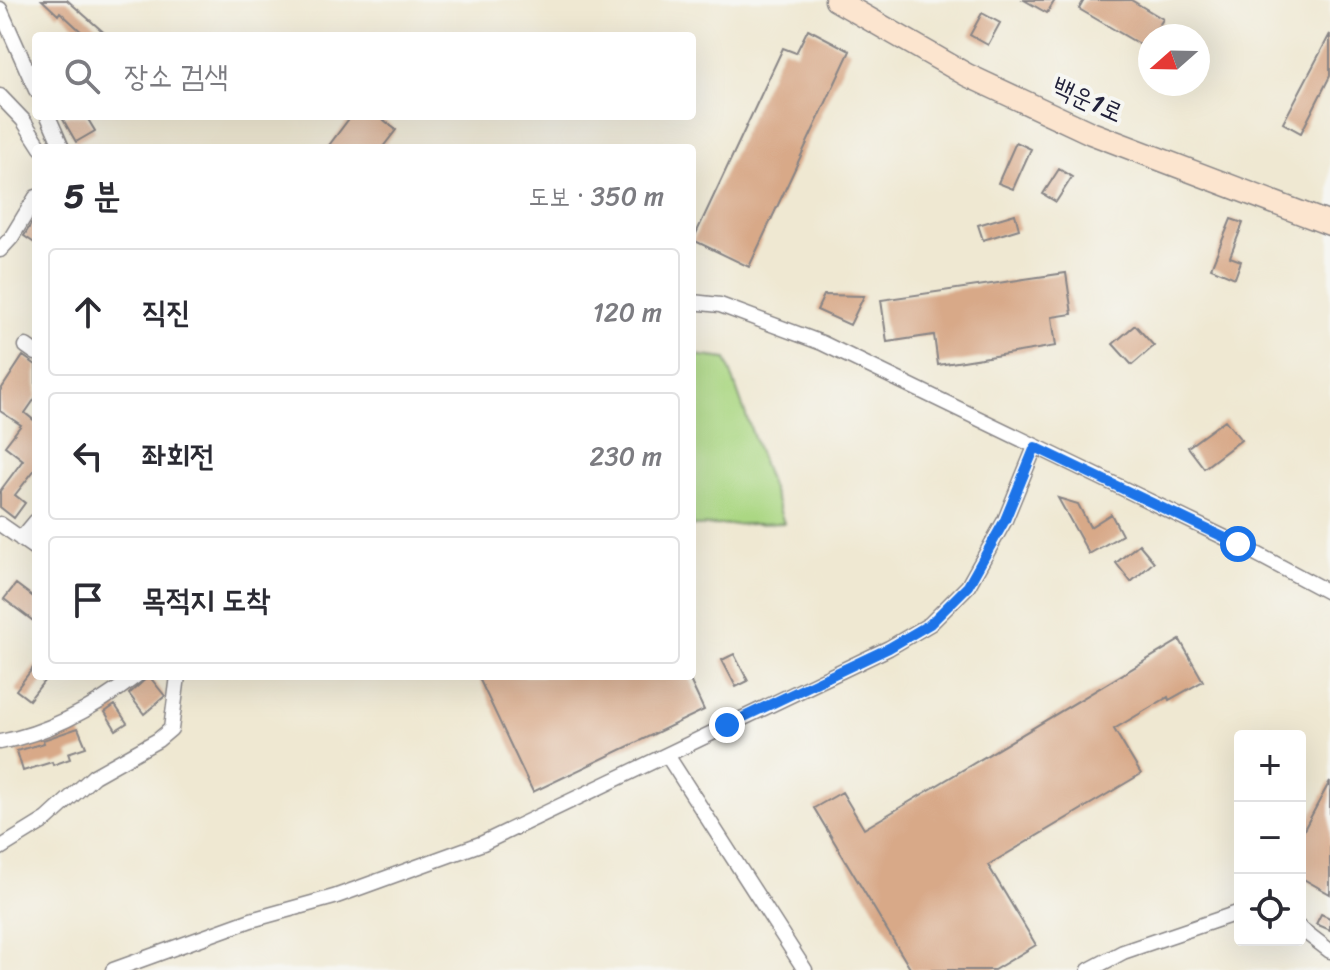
<!DOCTYPE html>
<html lang="ko">
<meta charset="utf-8">
<style>
body{margin:0;font-family:Sriracha,"Poor Story",sans-serif;background:#f7f7f7;color:#2b2b33}
.controls{position:absolute;right:24px;bottom:24px;display:grid;overflow:hidden;border-radius:8px;box-shadow:0 8px 32px #0002}
.controls button{width:72px;height:72px;display:grid;place-items:center;padding:0;border:0;border-bottom:2px solid #e1e1e2;background:#fff;color:#2b2b33;font:40px sans-serif}
.compass{position:absolute;left:1138px;top:24px;width:72px;height:72px;border-radius:50%;background:#fff;box-shadow:0 8px 32px #0002;rotate:250deg}
.stop{position:absolute;width:24px;height:24px;margin:-18px;border:6px solid #1a73e8;border-radius:50%;background:#fff}
.stop.end{background:#1a73e8;border-color:#fff;box-shadow:0 2px 8px #0008}
.list{margin:0;padding:0;list-style:none}
h2{display:flex;justify-content:space-between;align-items:center;height:104px;margin:0;padding:0 32px;font-size:34px}
h2 small{font-size:26px;font-weight:400;color:#7c7c81}
.list li{display:grid;grid-template-columns:52px 1fr auto;gap:24px;align-items:center;box-sizing:border-box;height:128px;margin:0 16px 16px;padding:0 16px;border:2px solid #e1e1e2;border-radius:8px}
.list b{display:block;font-size:30px;white-space:nowrap}
.list em{font-size:26px;font-style:normal;color:#7c7c81}
.icon{flex:none;width:44px;height:44px;fill:none;stroke:currentColor;stroke-width:2;stroke-linecap:round;stroke-linejoin:round}
.map{position:relative;flex:none;width:1330px;height:970px;overflow:hidden}
.search{position:absolute;background:#fff;box-shadow:0 8px 32px #0002;left:32px;top:32px;width:664px;height:88px;display:flex;align-items:center;gap:20px;box-sizing:border-box;padding:0 28px;border-radius:8px;color:#7c7c81;font-size:30px}
.panel{position:absolute;background:#fff;box-shadow:0 8px 32px #0002;left:32px;top:144px;width:664px;height:536px;border-radius:8px}
.map>svg:first-child{display:block}
</style>
<div class="map">
<svg width="1330" height="970" viewBox="0 0 1330 970">
<rect width="100%" height="100%" fill="#f6f6f2"/>
<filter id="ink" filterUnits="userSpaceOnUse"><feTurbulence type="fractalNoise" baseFrequency=".0125" numOctaves="2"/><feDisplacementMap in="SourceGraphic" scale="16" xChannelSelector="R" yChannelSelector="G"/><feConvolveMatrix kernelMatrix="1 2 1 2 8 2 1 2 1" color-interpolation-filters="sRGB"/></filter>
<filter id="wash" filterUnits="userSpaceOnUse"><feTurbulence type="fractalNoise" baseFrequency=".006" numOctaves="4" result="noise"/><feDisplacementMap in="SourceGraphic" scale="32" xChannelSelector="R" yChannelSelector="G"/><feGaussianBlur stdDeviation="1.8" result="paint"/><feColorMatrix in="noise" values="0 0 0 0 0 0 0 0 0 0 0 0 0 0 0 0 0 1.4 0 .05"/><feComposite in="paint" operator="in"/></filter>
<g filter="url(#wash)">
<rect width="100%" height="100%" fill="#efe8d2"/>
<path fill="#abd783" stroke="#667c5f" stroke-width="2" d="M695,355l31,4 58,164 -92,3v-170z"/>
<g id="blocks">
<path fill="#d8a988" d="M42,0h25l41,36h-22l-26,-24 -2,3z
M1024,0h31l-8,13z
M1084,0h47l32,19 -10,17h-3l-4,12 -67,-39z
M982,13l18,10 -12,22 -18,-10z
M808,29l42,22 -101,216 -56,-27 90,-192 13,5z
M1330,34v42l-29,57 -18,-10z
M61,116h25l9,15 -19,11z
M351,116h28l17,14 -14,18h-55z
M1016,142l15,7 -18,40 -15,-6z
M1059,169l13,8 -16,25 -13,-8z
M1015,214l4,15 -36,11 -5,-15z
M36,216v28l-12,-8z
M1231,219l12,4 -13,34 11,4 -6,17 -24,-10z
M1066,273l6,41 -20,3 4,29 -118,19 -4,-30 -47,7 -6,-42z
M824,295l40,1 -14,29 -33,-15z
M1135,325l19,21 -22,19 -19,-21z
M23,356l13,9v32l-11,16 11,9v46l-21,27 10,8 -11,15 -14,-11v-16l23,-31 -18,-14 16,-21 -21,-14v-20z
M1225,420l16,20 -37,28 -16,-21z
M1058,498l20,6 12,23 21,-13 11,21 -33,19z
M1139,544l15,18 -23,20 -15,-19z
M16,584l20,15v24l-32,-24z
M1180,640l23,41 -34,19 -1,-3 -54,32 27,45 -153,91 48,80 -42,25h-83l-97,-162 28,-16 22,37z
M734,654l14,27 -12,6 -14,-27z
M36,664v12h12l-19,24 -13,-10z
M149,676l16,20 -21,18 -15,-20z
M478,676h210l16,34 -171,82z
M115,705l12,18 -11,7 -11,-18z
M78,728l8,19 -18,6 2,6 -17,6 -1,-3 -29,9 -6,-20 27,-8 -1,-3z
M1330,781v113l-30,-17v-40z
M1321,914l9,4v12l-14,-6z"/>
</g>
</g>
<g filter="url(#ink)">
<use href="#blocks" fill-opacity="0" stroke="#888586" stroke-width="2"/>
<g fill="none" stroke-linecap="round" stroke-linejoin="round">
<g stroke="#888586" stroke-width="17">
<path id="minor" d="M0,9l36,81
M0,96l23,24 18,28
M48,116l14,32
M0,250l11,-12 25,-41
M692,302l28,3 102,38 416,201 92,49
M26,346l10,7
M0,524l36,25
M21,539l15,-18
M0,742c49,-9 97,-36 136,-66
M667,755l138,215
M0,848l47,-29 47,-43 64,-36 13,-11 7,-53
M1300,928l30,23
M113,970l138,-50 83,-23 149,-54 406,-195 41,-24 38,-38 37,-66 30,-73
M1089,970l34,-18 117,-40"/>
</g>
<g stroke="#888586" stroke-width="25">
<path id="secondary" d="M836,0l131,75 124,58 239,91"/>
</g>
<use href="#minor" stroke="#fff" stroke-width="14"/>
<use href="#secondary" stroke="#fce5cf" stroke-width="22"/>
</g>
</g>
<g fill="none" stroke-linecap="round" stroke-linejoin="round" filter="url(#ink)">
<path stroke="#1a73e8" stroke-width="10" d="M727,725l162,-77 41,-24 38,-38 37,-66 30,-73 203,97"/>
</g>
<g text-anchor="middle" stroke-width="8" stroke-linejoin="round" paint-order="stroke">
<g font-size="26" fill="#22223b" stroke="#f6f6f2">
<text transform="translate(1088 99) rotate(24)" y="9">백운1로</text>
</g>
</g>
</svg>
<div class="controls">
<button>+</button>
<button>−</button>
<button><svg class="icon" aria-label="locate" viewBox="0 0 24 24"><circle cx="12" cy="12" r="6"/><path d="M12 2v4M12 18v4M2 12h4M18 12h4"/></svg></button>
</div>
<svg class="compass" viewBox="-18 -18 36 36"><path d="M0-13l5 13h-10z" fill="#e53935"/><path d="M0 13l5-13h-10z" fill="#7c7c81"/></svg>
<div class="stop" style="left:1238px;top:544px"></div>
<div class="stop end" style="left:727px;top:725px"></div>
<div class="search"><svg class="icon" aria-label="search" viewBox="0 0 24 24"><circle cx="10" cy="10" r="6"/><path d="M15 15l6 6"/></svg>장소 검색</div>
<section class="panel">
<h2>5 분<small>도보 · 350 m</small></h2>
<ul class="list">
<li><svg class="icon" aria-label="ahead" viewBox="0 0 24 24"><path d="M12 20V5M6 11l6-6 6 6"/></svg><div><b>직진</b></div><em>120 m</em></li>
<li><svg class="icon" aria-label="left" viewBox="0 0 24 24"><path d="M17 20v-9H6M10 6l-5 5 5 5"/></svg><div><b>좌회전</b></div><em>230 m</em></li>
<li><svg class="icon" aria-label="arrive" viewBox="0 0 24 24"><path d="M6 21V4h12l-3 4 3 4H6"/></svg><div><b>목적지 도착</b></div></li>
</ul>
</section>
</div>
